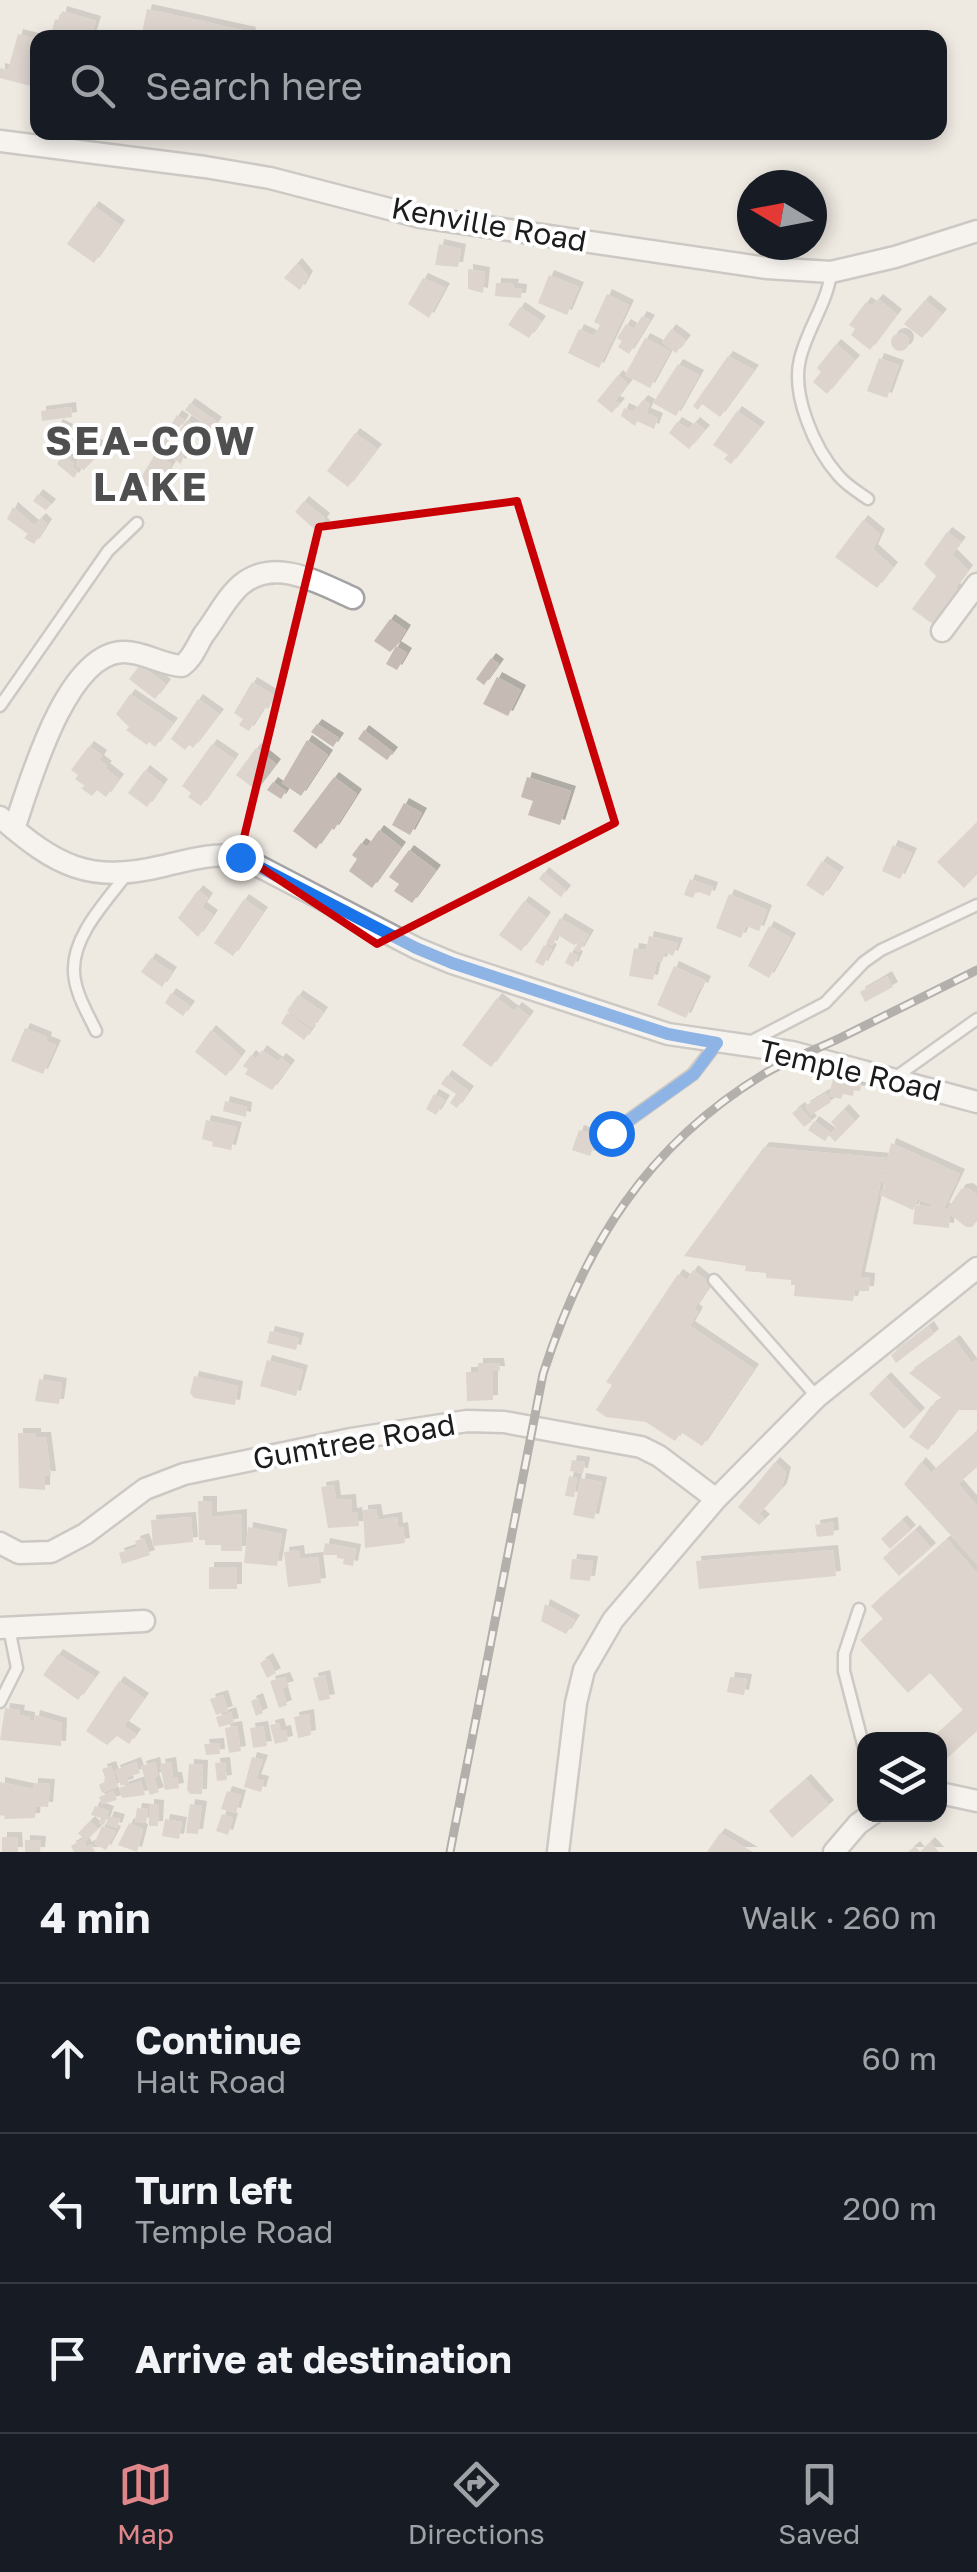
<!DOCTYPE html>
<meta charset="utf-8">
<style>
body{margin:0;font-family:"Golos Text",sans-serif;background:#20242c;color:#f1f3f6}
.controls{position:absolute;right:30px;bottom:30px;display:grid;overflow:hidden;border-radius:20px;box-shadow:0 5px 15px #0003}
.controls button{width:90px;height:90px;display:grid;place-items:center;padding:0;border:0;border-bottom:2px solid #363941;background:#171b24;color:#f1f3f6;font:50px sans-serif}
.compass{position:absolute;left:737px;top:170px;width:90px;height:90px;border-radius:50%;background:#171b24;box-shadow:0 5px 15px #0003;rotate:280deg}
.stop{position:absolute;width:30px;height:30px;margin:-22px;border:8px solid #1a73e8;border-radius:50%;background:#fff}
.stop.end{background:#1a73e8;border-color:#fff;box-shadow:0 2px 10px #0008}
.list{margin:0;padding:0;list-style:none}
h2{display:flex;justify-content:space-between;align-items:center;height:130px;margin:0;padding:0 40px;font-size:42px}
h2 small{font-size:32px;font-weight:400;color:#9ea1a6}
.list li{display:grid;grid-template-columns:65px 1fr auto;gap:30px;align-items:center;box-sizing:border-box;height:150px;padding:0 40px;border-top:2px solid #363941}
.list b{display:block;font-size:38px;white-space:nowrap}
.list p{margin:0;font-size:32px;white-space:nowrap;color:#9ea1a6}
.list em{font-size:32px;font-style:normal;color:#9ea1a6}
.icon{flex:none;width:55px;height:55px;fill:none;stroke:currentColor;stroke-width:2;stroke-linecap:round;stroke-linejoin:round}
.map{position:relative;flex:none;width:977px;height:1852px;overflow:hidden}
.search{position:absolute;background:#171b24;box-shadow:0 5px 15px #0003;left:30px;right:30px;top:30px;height:110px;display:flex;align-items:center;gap:25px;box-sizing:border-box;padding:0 35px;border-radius:20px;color:#9ea1a6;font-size:38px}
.sheet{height:580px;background:#171b24}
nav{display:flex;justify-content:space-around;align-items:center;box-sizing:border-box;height:140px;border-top:2px solid #363941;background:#171b24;font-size:28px;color:#9ea1a6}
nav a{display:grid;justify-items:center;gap:5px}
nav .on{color:#df868a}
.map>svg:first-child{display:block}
</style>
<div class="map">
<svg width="977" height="1852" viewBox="0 0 977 1852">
<defs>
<filter id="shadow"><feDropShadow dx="5" dy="-5" stdDeviation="0" flood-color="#0004"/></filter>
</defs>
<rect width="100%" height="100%" fill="#eee9e1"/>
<path fill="#c6bbb4" filter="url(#shadow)" d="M147,9l104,23 -1,6h-109z
M62,11l34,10 -5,17h-36l-4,-4 4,-15 5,1z
M18,34l20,5v49l-38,-10v-10l8,2z
M94,206l26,19 -26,38 -27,-19z
M439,244l22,5 -3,18 -23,-2z
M297,263l11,13 -8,14 -16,-12z
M468,269l17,3 -2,21 -15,-4z
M549,275l30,12 -12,28 -29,-12z
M423,278l22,10 -16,30 -21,-14z
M496,283l18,1 -1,4 9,1 -1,9 -26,-2z
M607,294l22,11 -30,63 -31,-15 11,-24 15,7 6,-11 -6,-3z
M878,299l19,15 -27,36 -19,-15 4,-6 -6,-4 17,-23 6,4z
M925,300l17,14 -20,24 -18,-14z
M520,307l21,14 -12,17 -21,-13z
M642,316l8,4 -21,34 -11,-7 4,-6 -5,-3 9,-14 8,5z
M671,329l15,11 -10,13 -14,-11z
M891 342a9 9 0 1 1 18 0a9 9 0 1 1-18 0Z
M645,338l25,13 -20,37 -25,-13z
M836,344l19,16 -28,34 -14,-12 8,-10 -4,-4z
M728,356l26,14 -34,47 -18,-13 -4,6 -5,-4z
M879,358l20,7 -12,33 -20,-7z
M678,364l21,11 -23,41 -23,-13z
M618,375l10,9 -13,17 5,2 -8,10 -15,-12z
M643,400l7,4 -4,9 12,5 -4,11 -17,-8 -2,5 -14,-10 3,-8 9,4z
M190,403l27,19 -5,7 -27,-19z
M71,407l1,10 -30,4 -1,-10z
M737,411l23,16 -29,37 -7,-5 4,-4 -15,-10z
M177,415l7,5 -7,10 -6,-5z
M187,420l14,10 -5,6 -5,-4 -5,6 -8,-6z
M677,422l12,7 6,-7 10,8 -16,19 -20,-16z
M58,424l10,5 -8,15 -10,-5z
M78,431l15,6 -15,15 -10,-6z
M355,433l22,16 -29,38 -21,-16z
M167,435l20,12 -6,17 -22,-15z
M93,442l9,6 -5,8 -10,-6z
M82,450l13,8 -11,12 -8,-4z
M155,454l17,10 -16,27 -17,-10z
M62,455l12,8 -2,4 6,4 -4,7 -17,-14z
M38,494l13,10 -5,6 -13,-9z
M304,501l21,17 -3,4 3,3 -6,8 -24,-21z
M13,507l21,18 7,-7 6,6 -13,20 -10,-6 4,-4 -21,-15z
M863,520l17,14 -7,15 20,18 -16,21 -42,-31z
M947,532l14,10 -9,12 16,16 -13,18 7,5 -28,32 -22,-16 24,-33 -12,-12z
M390,619l16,11 -10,16 11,7 -10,17 -11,-6 10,-18 -6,6 -16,-11z
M491,658l8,6 -15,21 -8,-6z
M140,665l26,19 -11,15 -26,-20z
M497,677l24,13 -13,26 -25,-12z
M252,682l23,14 -7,13 -4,-2 -15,24 -10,-6 4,-6 -9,-6z
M130,694l43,29 -18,24 -6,-5 -2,3 -21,-15 3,-3 -13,-13z
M198,699l21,15 -26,34 -4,-3 -4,5 -14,-11z
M317,724l22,14 -6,9 -22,-15z
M364,730l29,22 -6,8 -29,-21z
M307,740l21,15 -27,41 -19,-13z
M212,744l22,15 -33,47 -13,-9 3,-4 -9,-7z
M89,746l13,9 -3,5 8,6 -2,2 14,11 -13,18 -9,-7 -5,6 -11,-8 4,-2 -10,-7 3,-4 -7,-5z
M256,748l20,16 -20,26 -20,-15z
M145,770l18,14 -16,23 -19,-14z
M334,777l23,17 -23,36 -3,-2 -15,21 -23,-18z
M527,777l44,14 -11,34 -32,-10 5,-14 -12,-4z
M273,782l13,9 -5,8 -14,-9z
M404,803l18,10 -12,22 -18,-10z
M977,822v52l-13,14 -27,-26z
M379,830l22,17 -29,41 -23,-17 8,-12 -5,-4 9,-12 6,4z
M893,845l19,8 -12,26 -18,-8z
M409,850l27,20 -24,33 -18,-12 5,-7 -10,-7z
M822,861l17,11 -16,24 -17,-11z
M544,872l22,18 -5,7 -22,-18z
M690,879l23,8 -3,9 -14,-5 -3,7 -9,-3z
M198,890l10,8 -6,9 11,8 -15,22 -20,-19z
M729,894l38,16 -8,21 -13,-5 -5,12 -25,-10z
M244,899l19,13 -30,44 -19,-13z
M524,901l22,16 -25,34 -22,-16z
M560,918l29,17 -10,17 -5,-3 4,-6 -4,2 -16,-10 -6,11 -6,-3z
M769,926l22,12 -22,40 -21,-12z
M649,936l29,7 -5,13 -8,-4 -3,10 -5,-1 -4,19 -24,-4 5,-28 12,2z
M544,945l8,4 -9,17 -8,-4z
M570,952l8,4 -5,11 -8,-4z
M151,958l21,14 -10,15 -21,-15z
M674,966l32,15 -3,7 -3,-1 -14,31 -29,-13z
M887,976l6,11 -28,15 -5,-10z
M171,993l19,13 -7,10 -18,-13z
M298,995l25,17 -11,16 -25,-17z
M497,998l17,13 3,-4 12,9 -38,51 -29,-22z
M287,1013l24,17 -7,10 -23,-17z
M25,1028l22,9 -1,4 10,4 -13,29 -32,-13z
M211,1030l30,26 -15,20 -31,-24z
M262,1050l16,12 3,-4 9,7 -18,25 -27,-16 3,-5 -5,-3 8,-11 5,4z
M447,1075l22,16 -12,17 -7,-5 6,-9 -15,-10z
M833,1079l28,7 -1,5 -6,-1 -1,6 -10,-2 -2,5 -12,-3z
M826,1093l5,9 -20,13 -6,-9z
M434,1094l11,6 -9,15 -10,-6z
M225,1101l22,6 -1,10 -23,-6z
M800,1107l12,14 -8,6 -12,-14z
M844,1109l11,12 -20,21 -6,-7 -4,6 -17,-11 6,-9 17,12 5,-6 -5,-5z
M206,1120l31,7 -6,23 -19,-4 1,-4 -11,-3z
M579,1130l18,6 -7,20 -18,-6z
M891,1143l69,31 -16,34h4l13,-19 7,-1 9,7v26l-5,6h-6l-16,-13 -1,14 -36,-4 2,-19 21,2 -18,-8 -5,11 -33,-15 5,-10 -3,-3z
M764,1147l122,11 -26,119 10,1 -1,13h-14l-2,10 -59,-5 1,-11h-4v-5l-25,-2v-5l-21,-2 1,-5 -62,-10z
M693,1270l18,14 -17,25 4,3 -8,14 64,43 -52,77 -21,-14 -6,9 -29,-19 -40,-5 -10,-7 16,-25 -6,-3 72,-108 9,6z
M929,1326l5,8 -38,29 -5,-8z
M270,1331l29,7 -3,12 -29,-7z
M955,1340l17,23 5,-4v51h-20l-29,40 -19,-13 22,-31 12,-7 -34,-26z
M267,1360l36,10 -7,26 -36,-10z
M478,1363h21l1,8h-7v29l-26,1 -1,-29h12z
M194,1376l44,10 -3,19 -41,-7 -4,-5z
M886,1377l34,36 -16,16 -35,-35z
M39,1379l23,4 -3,21 -24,-3z
M977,1431v36l-19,17 19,22v58l-73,-80 17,-22 10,11z
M18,1433h18v4h10l5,39h-6v14l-26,-2z
M572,1460l13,2 -2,11 -13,-2z
M775,1462l11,10 -4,16 -23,26 6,5 -6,6 -21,-18z
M569,1476l8,2 -3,19 -9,-1z
M581,1478l21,4 -8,37 -21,-4z
M334,1485l2,15 15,-1 1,14 5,-1 2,14 -31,2 -7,-41z
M198,1501h14v16l30,-3v37h-21v-6h-16v-5h-6z
M376,1509l2,11 19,-3 1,11 5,-1 2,16 -40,5 -2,-38z
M191,1517l2,25 -40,4 -2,-26z
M902,1520l9,10 -21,19 -9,-10z
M833,1522l1,13 -17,2 -2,-12z
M248,1527l34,7 -5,32 -33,-3z
M915,1530l16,18 -32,28 -16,-18z
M144,1538l6,17 -28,9 -3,-11 18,-6 -2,-6z
M947,1539l30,34v158l-33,30 -4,-1v-20h-10l33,-30 -33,-37 -22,20 -48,-53 23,-21 -12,-13z
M325,1543l31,6 -3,17 -10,-2 1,-5 -7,-1v-3h-14z
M299,1550l1,9 18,-2 3,26 -33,4 -4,-35z
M833,1550l3,26 -137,13 -3,-28z
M572,1559l21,2 -3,20 -20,-2z
M209,1567h28v22h-28z
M545,1604l30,16 -9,14 -25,-13z
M58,1654l37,23 -17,23 -35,-25z
M268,1658l8,15 -9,5 -7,-15z
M325,1675l5,24 -11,2 -6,-23z
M285,1677l4,9 -7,2 5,17 -8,3 -9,-27z
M730,1677l17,2 -3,16 -17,-3z
M119,1681l25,17 -20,28 12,8 -7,10 -12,-8 -10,9 -21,-14z
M223,1695l5,16 -12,4 -6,-16z
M258,1698l5,15 -7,3 -5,-15z
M5,1708l15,2 -1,5 11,2v3l4,1 1,-6 27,8 -1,23 -61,-6z
M231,1712l3,11 -15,4 -3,-10z
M309,1714l2,21 -13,3 -4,-21z
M279,1723l2,8 5,-1 2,11 -13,3 -5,-19z
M237,1726l4,25 -12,2 -4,-25z
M263,1726l4,20 -14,2 -3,-20z
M219,1743l1,11 -14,1 -2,-11z
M252,1757l11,3 -7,19 8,2 -3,11 -17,-5z
M136,1762l4,11 -13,4 2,6 -8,3 -6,-16z
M155,1762l3,14 -4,2 5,14 -9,3 -9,-29z
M171,1762l2,15h4l2,11 -14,2 -5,-26z
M225,1762l2,18 -10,1 -2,-18z
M189,1764l14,1 -1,29h-12l-3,-4z
M111,1766l7,20 -16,7 -3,-8 7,-4 -4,-12z
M806,1779l23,26 -37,33 -23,-27z
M141,1781l4,14 -23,3 -3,-10z
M0,1782l33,7v-6l17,1 -2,23 -12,-1 -1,12 -31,1 1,-3 -5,-1z
M113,1791l4,9 -15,4 -3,-7z
M227,1791l14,4 -5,18 -15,-4z
M149,1804l10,1 -1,21h-9z
M190,1804l12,2 -4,28 -12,-1z
M95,1806l14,5 -5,14 -5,-2 2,-5 -10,-3z
M137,1808l11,1 -2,14 -11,-2z
M222,1814l11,4 -5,17 -12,-4z
M109,1816l11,3 -3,9 -11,-4z
M165,1819l17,3 -3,17 -17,-3z
M90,1821l8,8 -12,12 -8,-8z
M129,1823l14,6 -6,23 -19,-7z
M102,1826l14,5 -10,19 -12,-6z
M720,1833l33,19h-46z
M2,1837h15l1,15h-16z
M83,1839l4,8 4,-3 4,8h-21l-3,-6z
M25,1840l16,1 -1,11h-15z
M930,1842l9,10h-31l7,-6 5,6z"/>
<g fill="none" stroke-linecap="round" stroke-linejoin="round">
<g stroke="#a3a3a3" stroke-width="15">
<path id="lane" d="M831,272c-3,30 -24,57 -31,87 -9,36 15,90 38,116 8,10 20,17 30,24
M0,706l108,-155 29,-28
M96,1031c-9,-19 -21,-38 -22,-59 -2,-36 32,-70 52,-97
M748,1043l77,-40 39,-41 17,-12 96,-45
M893,1079l84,-60
M611,1133l82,-59 24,-31
M714,1280l103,117
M859,1609l-15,45v17l20,77
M0,1702l17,-34 -8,-40"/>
</g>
<g stroke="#a3a3a3" stroke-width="25">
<path id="street" d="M0,141l205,26 65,11 150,39 347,51 64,4 64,-15 82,-26
M942,631l35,-47
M0,817c56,49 89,67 163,49 26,-6 51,-14 78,-9l175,91 36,15 216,71 124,18 185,50
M14,829c15,-44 51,-174 108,-177 20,-1 40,13 60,14 11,-8 15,-21 22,-32 12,-15 23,-38 38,-50 34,-27 77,-1 111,14
M0,1543l19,10 32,-1 34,-18 60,-45 39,-15 167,-35 116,-18 37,1 137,25 18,9 57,43
M0,1628l144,-7
M940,1793l37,8
M558,1852l18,-149 8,-33 29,-50 103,-121 101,-102 160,-129
M834,1852l24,-28 14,-10"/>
</g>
<use href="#lane" stroke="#fff" stroke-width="10"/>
<use href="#street" stroke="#fff" stroke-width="20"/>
<g stroke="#6a6a6a" stroke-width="9">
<path id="rail" d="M450,1852l93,-478c41,-128 104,-229 221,-300 24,-14 51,-24 76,-36 46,-23 91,-45 137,-68"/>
</g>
<use href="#rail" stroke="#fff" stroke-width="5" stroke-dasharray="15" stroke-linecap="butt"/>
</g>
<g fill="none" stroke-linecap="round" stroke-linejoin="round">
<path stroke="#1a73e8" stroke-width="12" d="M240,857l176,91 36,15 216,71 49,9 -23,31 -83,59"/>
</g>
<path d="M0 0H977V1852H0ZM517,501l98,322 -238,121 -137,-90 79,-327z" fill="#eee9e1" fill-opacity=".55" fill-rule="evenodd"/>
<path fill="none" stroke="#c80005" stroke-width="8" stroke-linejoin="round" d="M517,501l98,322 -238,121 -137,-90 79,-327z"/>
<g text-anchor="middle" stroke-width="8" stroke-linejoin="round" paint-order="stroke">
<g font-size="30" fill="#1c1c1c" stroke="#fff">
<text transform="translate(489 225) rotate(10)" y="10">Kenville Road</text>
<text transform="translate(850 1071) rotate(13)" y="10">Temple Road</text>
<text transform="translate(354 1442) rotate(-10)" y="10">Gumtree Road</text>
</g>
<g font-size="40" font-weight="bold" letter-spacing="2.5" fill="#4f4f4f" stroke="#fff">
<text x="151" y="455">SEA-COW<tspan x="151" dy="46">LAKE</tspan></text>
</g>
</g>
</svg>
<div class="controls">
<button><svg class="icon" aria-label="layers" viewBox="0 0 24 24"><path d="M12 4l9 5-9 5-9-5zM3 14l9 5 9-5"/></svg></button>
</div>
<svg class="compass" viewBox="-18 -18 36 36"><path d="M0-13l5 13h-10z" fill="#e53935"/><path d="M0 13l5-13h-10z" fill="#9ea1a6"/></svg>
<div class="stop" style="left:611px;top:1133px"></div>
<div class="stop end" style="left:240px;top:857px"></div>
<div class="search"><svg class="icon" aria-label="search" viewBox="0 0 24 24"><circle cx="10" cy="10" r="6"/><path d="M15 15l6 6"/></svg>Search here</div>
</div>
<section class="sheet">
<h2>4 min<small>Walk · 260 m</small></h2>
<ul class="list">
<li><svg class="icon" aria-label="ahead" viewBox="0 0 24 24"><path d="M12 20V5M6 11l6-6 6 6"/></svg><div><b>Continue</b><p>Halt Road</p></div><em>60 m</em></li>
<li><svg class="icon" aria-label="left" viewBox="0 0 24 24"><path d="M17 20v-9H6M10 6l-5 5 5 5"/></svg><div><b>Turn left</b><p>Temple Road</p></div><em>200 m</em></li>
<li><svg class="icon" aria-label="arrive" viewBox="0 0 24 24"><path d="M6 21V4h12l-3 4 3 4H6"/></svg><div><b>Arrive at destination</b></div></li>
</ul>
</section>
<nav>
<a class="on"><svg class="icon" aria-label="map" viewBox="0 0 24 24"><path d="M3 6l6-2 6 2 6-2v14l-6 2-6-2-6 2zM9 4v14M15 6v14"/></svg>Map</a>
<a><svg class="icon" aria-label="directions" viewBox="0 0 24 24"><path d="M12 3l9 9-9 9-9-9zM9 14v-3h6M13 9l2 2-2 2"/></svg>Directions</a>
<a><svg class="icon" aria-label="saved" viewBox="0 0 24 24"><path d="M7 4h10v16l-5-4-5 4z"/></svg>Saved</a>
</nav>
